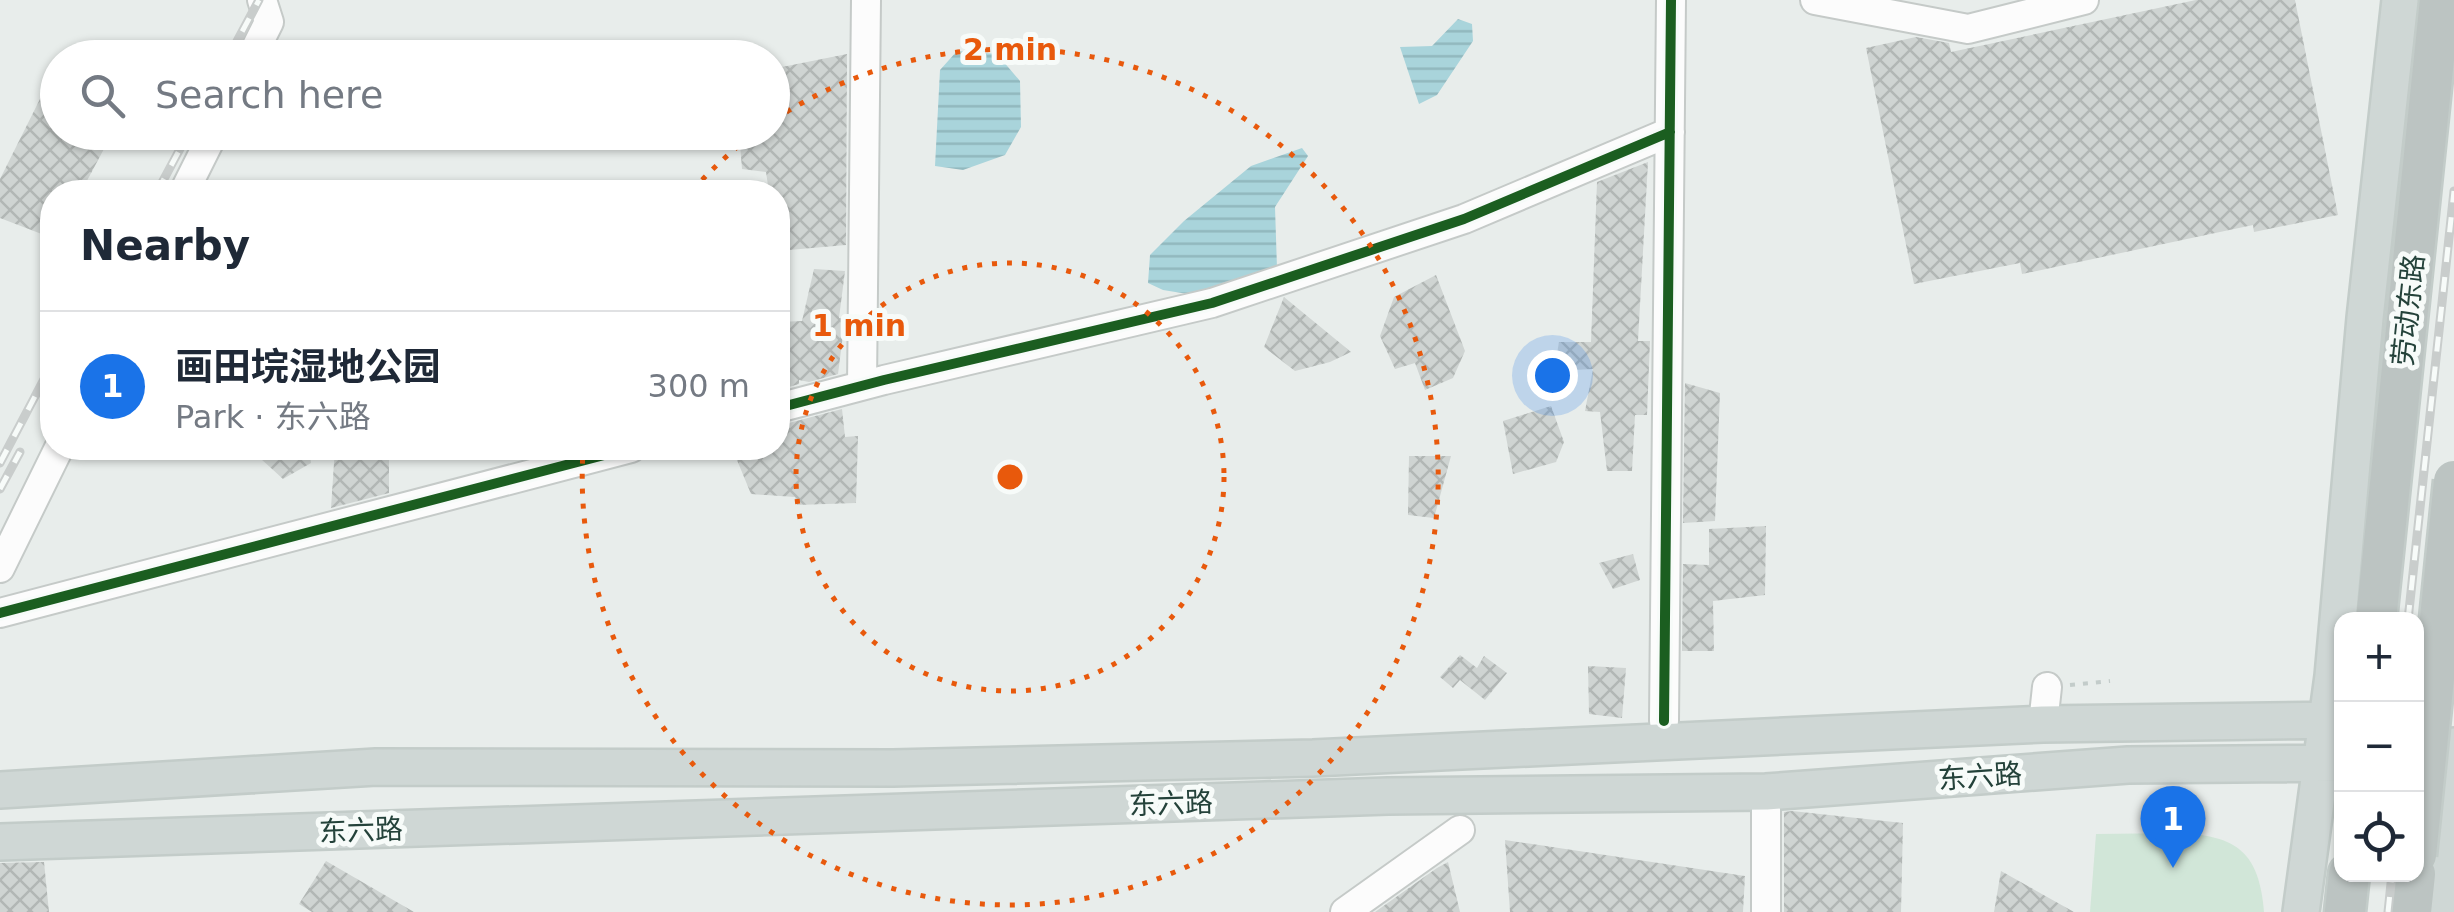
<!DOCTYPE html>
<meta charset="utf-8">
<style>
body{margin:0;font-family:"DejaVu Sans","Noto Sans SC",sans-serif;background:#f6f6f7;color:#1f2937}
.controls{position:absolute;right:30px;bottom:30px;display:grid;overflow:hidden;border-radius:20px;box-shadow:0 2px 8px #0004}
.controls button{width:90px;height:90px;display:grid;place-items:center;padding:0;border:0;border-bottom:2px solid #e0e1e3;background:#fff;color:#1f2937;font:50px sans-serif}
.you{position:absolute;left:1552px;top:375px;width:35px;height:35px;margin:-25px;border:8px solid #fff;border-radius:50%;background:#1a73e8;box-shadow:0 0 0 15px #1a73e833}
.badge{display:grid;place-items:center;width:65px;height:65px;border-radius:50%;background:#1a73e8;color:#fff;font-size:32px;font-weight:700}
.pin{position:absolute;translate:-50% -82px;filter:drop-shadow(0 2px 5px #0008)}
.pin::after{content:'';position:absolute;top:52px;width:35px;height:30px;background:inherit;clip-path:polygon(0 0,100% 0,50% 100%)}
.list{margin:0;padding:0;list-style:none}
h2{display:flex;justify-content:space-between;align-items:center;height:130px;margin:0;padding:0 40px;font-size:42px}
h2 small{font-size:32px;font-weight:400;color:#747a83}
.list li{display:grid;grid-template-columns:65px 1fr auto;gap:30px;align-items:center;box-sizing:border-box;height:150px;padding:0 40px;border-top:2px solid #e0e1e3}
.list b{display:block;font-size:38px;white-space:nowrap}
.list p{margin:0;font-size:32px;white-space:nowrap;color:#747a83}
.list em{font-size:32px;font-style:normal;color:#747a83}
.icon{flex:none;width:55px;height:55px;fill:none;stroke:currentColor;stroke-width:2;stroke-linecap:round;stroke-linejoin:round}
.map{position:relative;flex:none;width:2454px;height:912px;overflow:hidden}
.search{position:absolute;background:#fff;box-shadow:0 2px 8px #0004;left:40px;top:40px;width:750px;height:110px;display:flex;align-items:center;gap:25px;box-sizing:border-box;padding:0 35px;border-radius:55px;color:#747a83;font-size:38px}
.panel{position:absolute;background:#fff;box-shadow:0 2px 8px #0004;left:40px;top:180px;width:750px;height:280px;border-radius:40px}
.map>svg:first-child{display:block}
</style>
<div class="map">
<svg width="2454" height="912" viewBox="0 0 2454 912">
<defs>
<pattern id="water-rules" width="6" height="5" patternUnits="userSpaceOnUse" patternTransform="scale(2.5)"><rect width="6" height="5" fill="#a9d4db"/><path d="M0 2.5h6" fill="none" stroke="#91b7bd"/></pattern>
<pattern id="building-cross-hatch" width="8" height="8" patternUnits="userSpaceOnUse" patternTransform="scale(2.5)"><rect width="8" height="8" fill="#cfd4d2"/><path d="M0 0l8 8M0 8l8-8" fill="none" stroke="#b2b7b5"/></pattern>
</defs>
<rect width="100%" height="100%" fill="#e8edeb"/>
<path fill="#d1e6d8" d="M2180,833c57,3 79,19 84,79h-174l6,-78z"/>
<path fill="url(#water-rules)" d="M1458,19l14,5 1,17 -36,54 -18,9 -19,-57 32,-1z
M957,51l40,3 23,27 1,46 -16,28 -42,15 -28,-4 5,-96z
M1302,148l6,8 -33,51 2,61 -83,27 -31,-5 -15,-7 2,-28 34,-34 67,-55z"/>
<path fill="url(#building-cross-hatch)" d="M2196,0h99l43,215 -84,17 -1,-7 -231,49 -2,-11 -106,21 -48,-236 50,-11 33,6 2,9z
M847,54l-1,191 -68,6v-59h-9l-3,-20 -24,-3 -3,-37h33v-63z
M58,63v69h55l-32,60h-29v46l-52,-20v-39z
M1648,162l-10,179h12l-3,74h-12l-3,56h-25l-7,-59 -15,-1 8,-42 -39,2 5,-29h32l6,-160z
M814,269l31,2 -6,47 6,1 -7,55 -29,8 -10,-2v4l-21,6v-68l24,-1z
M1436,275l29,76 -12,27 -28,12 -10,-27 -20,6 -15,-33 14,-39z
M1284,297l67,55 -21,10 -35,9 -31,-24z
M1685,383l35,10 -5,128 -32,2z
M1551,406l13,36 -8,20 -43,12 -10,-53z
M842,409l3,28 13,-1 -2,67 -59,2 -2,-8 -44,-3 -19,-46h46v-10l8,-2 -1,-12z
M249,448h60l2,15 -28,16z
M335,448h54v45l-58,15z
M1409,456h42l-17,62 -26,-3z
M1766,526l-1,69 -52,6 1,50h-32l1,-87 26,1v-36z
M1633,554l7,26 -27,9 -14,-26z
M1460,655l17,13 7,-12 23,17 -22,27 -25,-20 -7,8 -13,-11z
M1588,666l38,2 -4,50 -33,-4z
M1792,811l111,12 -2,89h-117v-100z
M1505,840l240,36 -2,36h-233z
M326,861l88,51h-102l-13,-8z
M44,862l5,50h-49v-49z
M1448,862l12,50h-85l62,-44z
M2001,871l73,41h-80z"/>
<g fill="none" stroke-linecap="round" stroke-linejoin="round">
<g stroke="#c5cac8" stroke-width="32">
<path id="minor" d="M1815,0l153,29 116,-29
M251,58l18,-36 -7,-22
M184,192l30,-60
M862,385l4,-385
M778,408l106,-28 328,-77 252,-84 206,-87
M0,568l59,-120
M0,613l631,-165
M1664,721l7,-721
M2043,724l4,-37
M1345,912l115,-82
M1766,912v-120"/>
</g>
<g stroke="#c3ccc9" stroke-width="40">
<path id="major" d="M0,790l376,-23 517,1 420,-10 730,-34 299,-4
M0,842l1388,-46 378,-4 362,-27 214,-2
M2301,912l32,-236 32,-358 35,-318
M2439,912l15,-166"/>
</g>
<g stroke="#c3ccc9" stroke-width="45">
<path id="highway" d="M2376,620l64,-620
M2345,912l4,-38
M2411,912l4,-38"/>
</g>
<path stroke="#c3ccca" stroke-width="4" stroke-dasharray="5 8" stroke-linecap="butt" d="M2070,685l40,-4"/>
<use href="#minor" stroke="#fcfcfc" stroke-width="28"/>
<use href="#major" stroke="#cfd7d5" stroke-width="35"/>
<use href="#highway" stroke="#bcc4c2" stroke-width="40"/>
<g stroke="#c9cdcc" stroke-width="9">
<path id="rail" d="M228,58l31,-58
M157,192l32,-60
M0,463l52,-99
M0,489l20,-37
M2408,620l46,-429
M2388,912l4,-38"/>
</g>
<use href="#rail" stroke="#f7fbf9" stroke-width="5" stroke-dasharray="15" stroke-linecap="butt"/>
<g stroke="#c3ccc9" stroke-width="45" stroke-linecap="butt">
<path id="highway-bridge" d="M2416,855l38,-374"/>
</g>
<use href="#highway-bridge" stroke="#bcc4c2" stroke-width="40"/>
<g stroke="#f7fbf9" stroke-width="16">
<path id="cycleway" d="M778,408l106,-28 328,-77 252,-84 206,-87
M0,613l631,-165
M1664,721l7,-721"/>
</g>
<use href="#cycleway" stroke="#1b5e20" stroke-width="10"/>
</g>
<g fill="none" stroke="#e8590c" stroke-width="5" stroke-dasharray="5 10">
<circle cx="1010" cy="477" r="214"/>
<path d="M692 191A428 428 0 0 1 755 133M774 120A428 428 0 1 1 583 451"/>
</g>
<g text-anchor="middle" stroke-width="10" stroke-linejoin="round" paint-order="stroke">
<g font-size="28" fill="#24423a" stroke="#f7fbf9">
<text transform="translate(2408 310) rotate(-84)" y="10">劳动东路</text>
<text transform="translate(1980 776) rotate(-4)" y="10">东六路</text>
<text transform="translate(1171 803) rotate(-2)" y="10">东六路</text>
<text transform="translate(361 830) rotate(-2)" y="10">东六路</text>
</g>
</g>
<circle cx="1010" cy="477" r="15" fill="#e8590c" stroke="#f7fbf9" stroke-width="5"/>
<g font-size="30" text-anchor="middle" font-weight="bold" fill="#e8590c" stroke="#f7fbf9" stroke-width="10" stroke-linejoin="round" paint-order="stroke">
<text x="1010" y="60">2 min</text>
<text x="859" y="336">1 min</text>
</g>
</svg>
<div class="controls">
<button>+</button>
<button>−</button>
<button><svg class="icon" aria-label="locate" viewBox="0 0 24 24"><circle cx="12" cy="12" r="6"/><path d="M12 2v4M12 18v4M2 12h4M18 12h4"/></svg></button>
</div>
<div class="you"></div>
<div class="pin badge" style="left:2173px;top:868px">1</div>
<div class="search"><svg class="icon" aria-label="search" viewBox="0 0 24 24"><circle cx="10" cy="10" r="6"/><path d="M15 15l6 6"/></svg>Search here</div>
<section class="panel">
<h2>Nearby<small></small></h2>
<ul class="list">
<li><span class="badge">1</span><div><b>画田垸湿地公园</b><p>Park · 东六路</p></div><em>300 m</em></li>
</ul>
</section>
</div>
